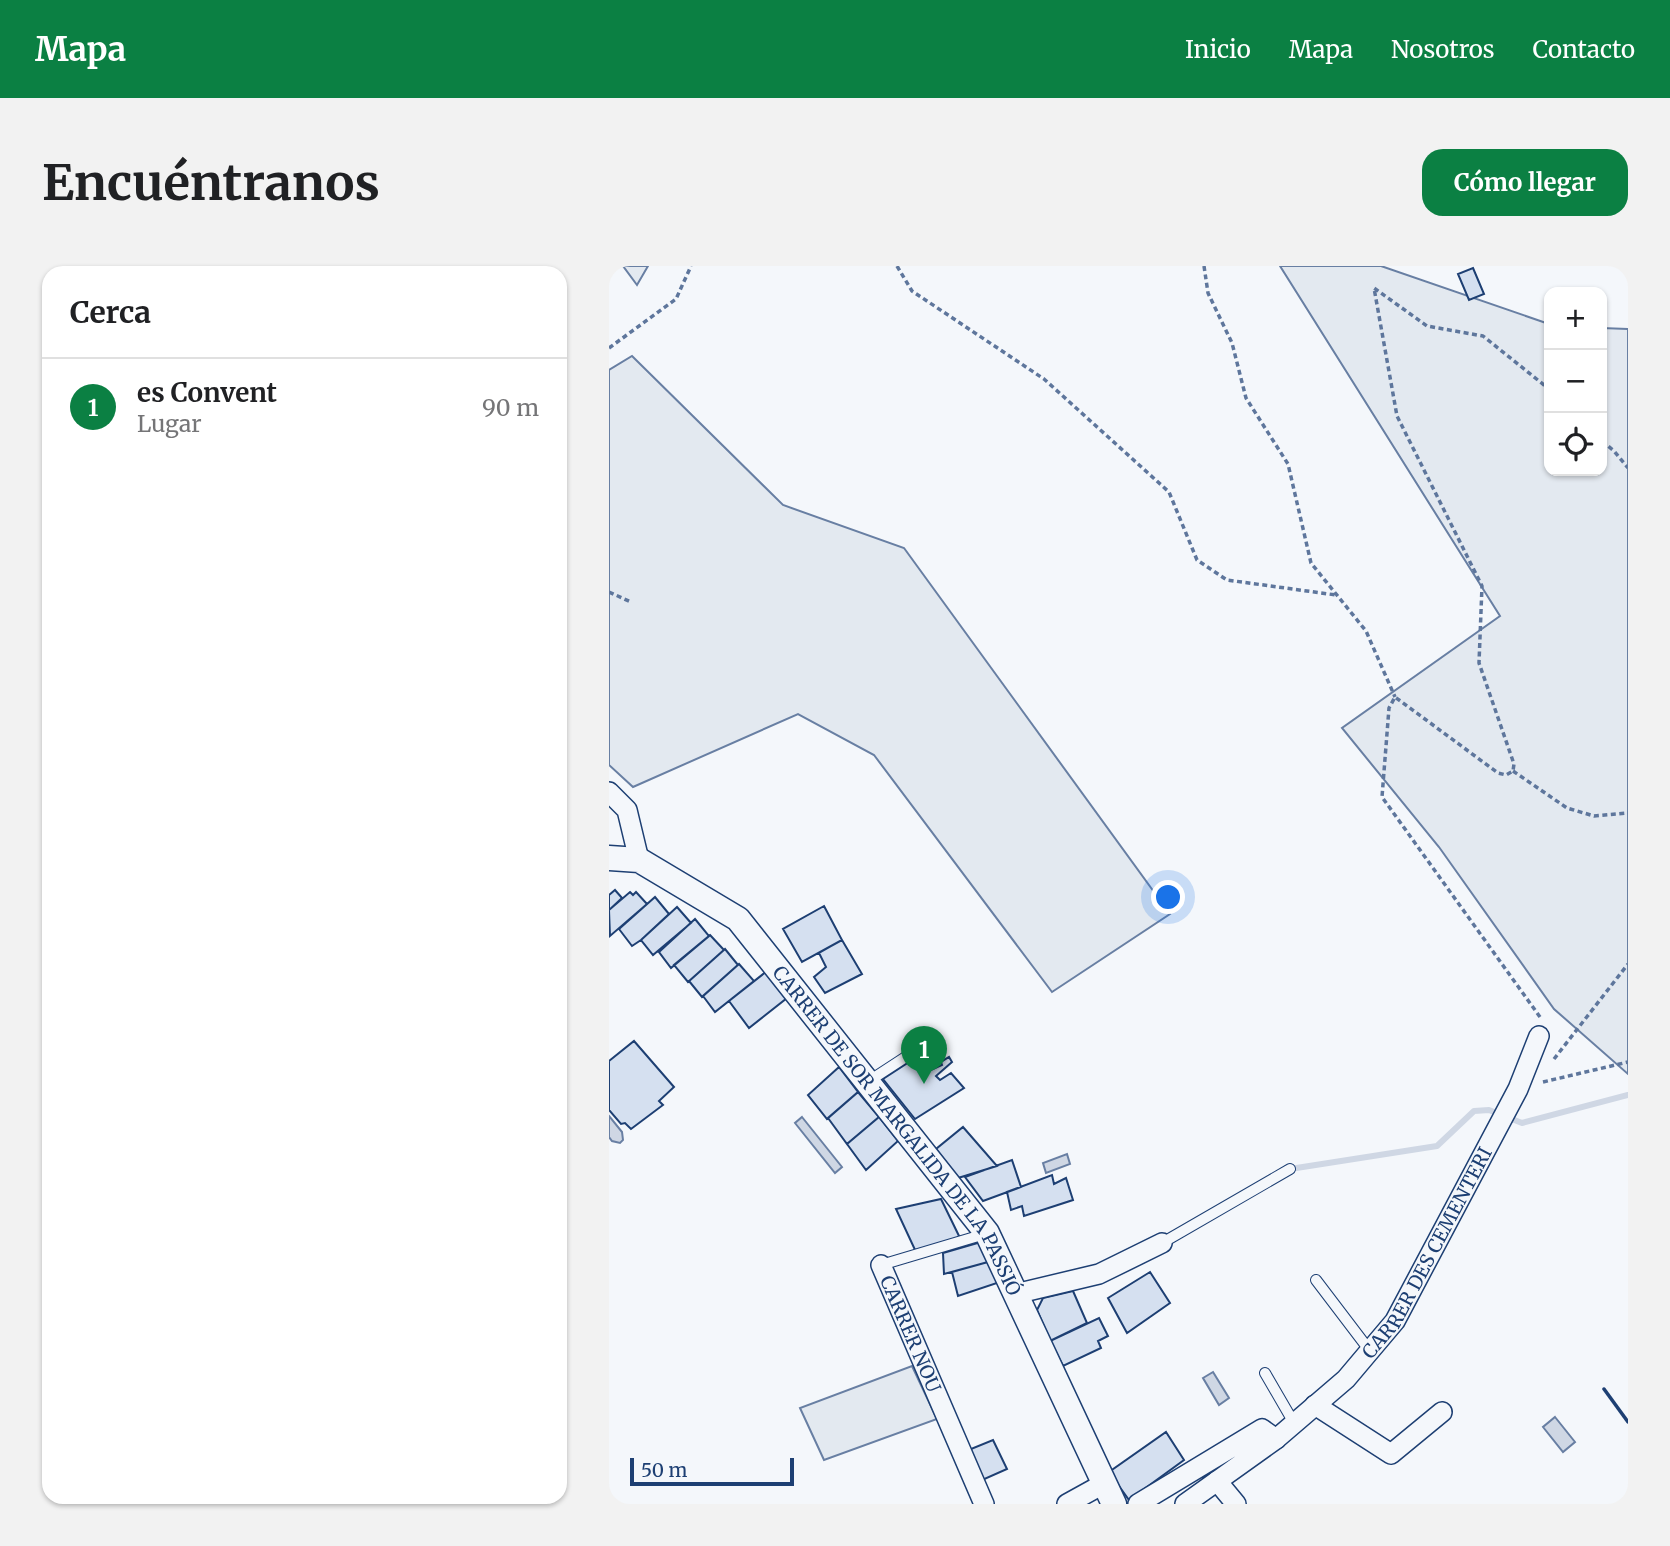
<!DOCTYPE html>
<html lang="es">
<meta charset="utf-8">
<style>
body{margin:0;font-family:Merriweather,serif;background:#f2f2f2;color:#202124}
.controls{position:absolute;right:21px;top:21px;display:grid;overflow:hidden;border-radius:14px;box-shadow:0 2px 5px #0004}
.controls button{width:63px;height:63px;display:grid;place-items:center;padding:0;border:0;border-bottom:2px solid #e0e0e0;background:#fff;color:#202124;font:35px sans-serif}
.scale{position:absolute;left:21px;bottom:18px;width:164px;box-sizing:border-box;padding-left:7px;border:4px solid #1d3f73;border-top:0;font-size:19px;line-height:24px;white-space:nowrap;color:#1d3f73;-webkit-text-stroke:5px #f4f7fb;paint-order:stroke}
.you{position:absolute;left:560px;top:632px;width:24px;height:24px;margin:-18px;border:5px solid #fff;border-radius:50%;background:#1a73e8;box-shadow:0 0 0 10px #1a73e833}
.badge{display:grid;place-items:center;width:46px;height:46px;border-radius:50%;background:#0b8043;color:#fff;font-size:23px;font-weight:700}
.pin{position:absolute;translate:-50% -58px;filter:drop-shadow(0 2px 4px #0008)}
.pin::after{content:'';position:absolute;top:37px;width:24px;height:21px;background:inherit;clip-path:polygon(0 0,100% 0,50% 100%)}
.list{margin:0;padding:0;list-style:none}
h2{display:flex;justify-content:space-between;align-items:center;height:91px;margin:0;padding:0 28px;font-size:30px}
h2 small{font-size:23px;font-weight:400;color:#757577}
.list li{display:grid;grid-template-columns:46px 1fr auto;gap:21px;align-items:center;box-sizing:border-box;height:98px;padding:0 28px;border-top:2px solid #e0e0e0}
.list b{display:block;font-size:26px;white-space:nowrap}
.list p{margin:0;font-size:23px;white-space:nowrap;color:#757577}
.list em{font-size:23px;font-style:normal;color:#757577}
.icon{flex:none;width:38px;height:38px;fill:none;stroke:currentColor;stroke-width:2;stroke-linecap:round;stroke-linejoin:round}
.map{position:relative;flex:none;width:1019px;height:1238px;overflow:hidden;border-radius:21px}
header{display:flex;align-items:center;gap:42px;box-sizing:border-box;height:98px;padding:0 35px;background:#0b8043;color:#fff}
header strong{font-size:33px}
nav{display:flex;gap:38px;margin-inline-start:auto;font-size:24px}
.intro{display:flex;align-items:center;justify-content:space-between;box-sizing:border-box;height:168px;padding:0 42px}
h1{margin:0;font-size:49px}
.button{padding:18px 32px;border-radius:21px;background:#0b8043;color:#fff;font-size:24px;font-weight:700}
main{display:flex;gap:42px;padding:0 42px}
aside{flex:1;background:#fff;border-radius:21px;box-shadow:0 2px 5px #0004}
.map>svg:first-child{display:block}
</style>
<header>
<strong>Mapa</strong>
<nav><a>Inicio</a><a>Mapa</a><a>Nosotros</a><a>Contacto</a></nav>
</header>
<div class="intro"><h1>Encuéntranos</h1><a class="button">Cómo llegar</a></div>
<main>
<aside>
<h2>Cerca<small></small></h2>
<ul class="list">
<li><span class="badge">1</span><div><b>es Convent</b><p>Lugar</p></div><em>90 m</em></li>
</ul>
</aside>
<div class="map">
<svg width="1019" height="1238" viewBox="0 0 1019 1238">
<rect width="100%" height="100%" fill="#f4f7fb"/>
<path fill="#e3e9f0" stroke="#687fa3" stroke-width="2" d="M14,0h25l-11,19z
M671,0h101l168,58v147h53v-143l26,1v745l-74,-65 -115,-162 -97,-119 158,-112z
M23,90l151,149 121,43 266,366 -118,78 -178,-237 -76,-41 -165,73 -24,-22v-395z
M303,1100l25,53 -113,41 -24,-52z"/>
<path fill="#cfd7e4" stroke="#687fa3" stroke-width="2" d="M0,850l13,16 1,8 -3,3 -8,-2 -3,-4z
M193,851l40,50 -7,6 -40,-50z
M458,888l3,10 -24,9 -3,-10z
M604,1106l16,26 -10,7 -16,-27z
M946,1151l20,25 -12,10 -20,-25z"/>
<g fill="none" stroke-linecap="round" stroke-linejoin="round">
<path stroke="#cfd7e4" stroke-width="6" d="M681,903l147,-23 37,-35 15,-1 33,13 106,-28"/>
</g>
<path fill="#d5e0f0" stroke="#1d3f73" stroke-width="2" d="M864,2l11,26 -15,6 -11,-26z
M6,624l7,8 -13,12v-15z
M21,626l3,3 3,-3 11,12 -37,32 -1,-26z
M46,631l14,17 -28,26 -9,6 -13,-17z
M215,640l18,34 -40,22 -19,-33z
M68,641l14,16 -38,32 -12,-15z
M86,653l14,17 -38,32 -12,-16z
M101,669l14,15 -36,32 -14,-17z
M233,674l20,34 -37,19 -11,-16 12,-10 -7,-14z
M116,683l13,16 -36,32 -13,-16z
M130,698l15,17 -39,31 -12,-16z
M158,705l20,27 -38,30 -20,-27z
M25,775l40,46 -15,14 4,4 -32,24 -6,-6 -4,1 -12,-14v-49z
M314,787l8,17 11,-5 -1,-3 8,-5 3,5 -16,14 4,4 11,-7 13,15 -49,31 -32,-40z
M230,801l19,25 -31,27 -19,-24z
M249,826l21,25 -32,27 -19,-26z
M270,851l19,24 -32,29 -19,-26z
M354,861l34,39 -39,12 -22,-29z
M403,894l9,27 -38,14 -18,-24z
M443,909l2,9 12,-6 7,22 -49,16 -2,-10 -11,4 -4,-18z
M332,933l19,39 -44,14 -20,-43z
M372,976l7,20 -44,12 -1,-21z
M379,996l12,20 -42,14 -6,-24z
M541,1006l20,31 -43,30 -19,-35z
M464,1025l14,32 -37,18 -13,-31 6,-12z
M490,1052l9,18 -10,5 3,7 -38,18 -13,-25z
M557,1166l18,28 -55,40 -20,-28z
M384,1174l14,29 -27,12 -14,-30z"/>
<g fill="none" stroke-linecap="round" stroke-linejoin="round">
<g stroke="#1d3f73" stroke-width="12">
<path id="service" d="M260,815l49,-32
M553,977l128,-74
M272,999l104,-31
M707,1014l54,71
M656,1107l29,50"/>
</g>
<g stroke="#1d3f73" stroke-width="22">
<g id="minor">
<path d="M0,526l18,18 12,50"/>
<path id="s1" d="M272,999l103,239"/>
<path d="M406,1028l84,-20 63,-31"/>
<path d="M706,1139l76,49 51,-42"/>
<path id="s2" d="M667,1173l70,-60 49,-58 123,-232 21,-53"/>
<path d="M608,1215l19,23"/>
<path d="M458,1238l38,-21"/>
<path d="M529,1238l124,-75 14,10 -91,65"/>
</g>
</g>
<g stroke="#1d3f73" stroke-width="27">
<g id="tertiary">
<path id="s3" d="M0,592l30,2 99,59 249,314 127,271"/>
</g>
</g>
<path stroke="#5e769c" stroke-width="3.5" stroke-dasharray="5 3.5" stroke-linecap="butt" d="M288,0l15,25 132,88 125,113 28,68 30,20 109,15
M595,0l4,27 24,50 14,55 42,66 23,99 55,68 29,66
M0,82l67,-49 15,-33
M993,175l12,10 14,17
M0,326l22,10
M904,505l54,37 27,8 34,-3
M931,751l-158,-220 7,-89 6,-11 103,76 8,2 7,-4 1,-7 -35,-101 3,-77 -85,-170 -23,-128 53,38 56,10 66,53
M945,793l74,-95
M934,816l85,-20"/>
<use href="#service" stroke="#f4f7fb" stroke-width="10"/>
<use href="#minor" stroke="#f4f7fb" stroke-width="19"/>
<use href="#tertiary" stroke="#f4f7fb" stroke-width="24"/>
<path stroke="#1d3f73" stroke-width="3.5" d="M995,1123l24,33"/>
</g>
<g text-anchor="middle" stroke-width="5" stroke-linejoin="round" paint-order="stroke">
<g font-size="19" fill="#1d3f73" stroke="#f4f7fb">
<text dy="7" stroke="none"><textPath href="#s3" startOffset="411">CARRER DE SOR MARGALIDA DE LA PASSIÓ</textPath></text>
<text dy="7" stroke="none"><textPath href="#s2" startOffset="243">CARRER DES CEMENTERI</textPath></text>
<text dy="7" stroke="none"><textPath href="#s1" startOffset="75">CARRER NOU</textPath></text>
</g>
</g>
</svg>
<div class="controls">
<button>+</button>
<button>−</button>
<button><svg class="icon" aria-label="locate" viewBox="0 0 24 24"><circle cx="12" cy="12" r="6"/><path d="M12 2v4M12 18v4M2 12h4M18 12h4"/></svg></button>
</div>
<div class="scale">50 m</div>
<div class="you"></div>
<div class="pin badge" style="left:315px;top:818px">1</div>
</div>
</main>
